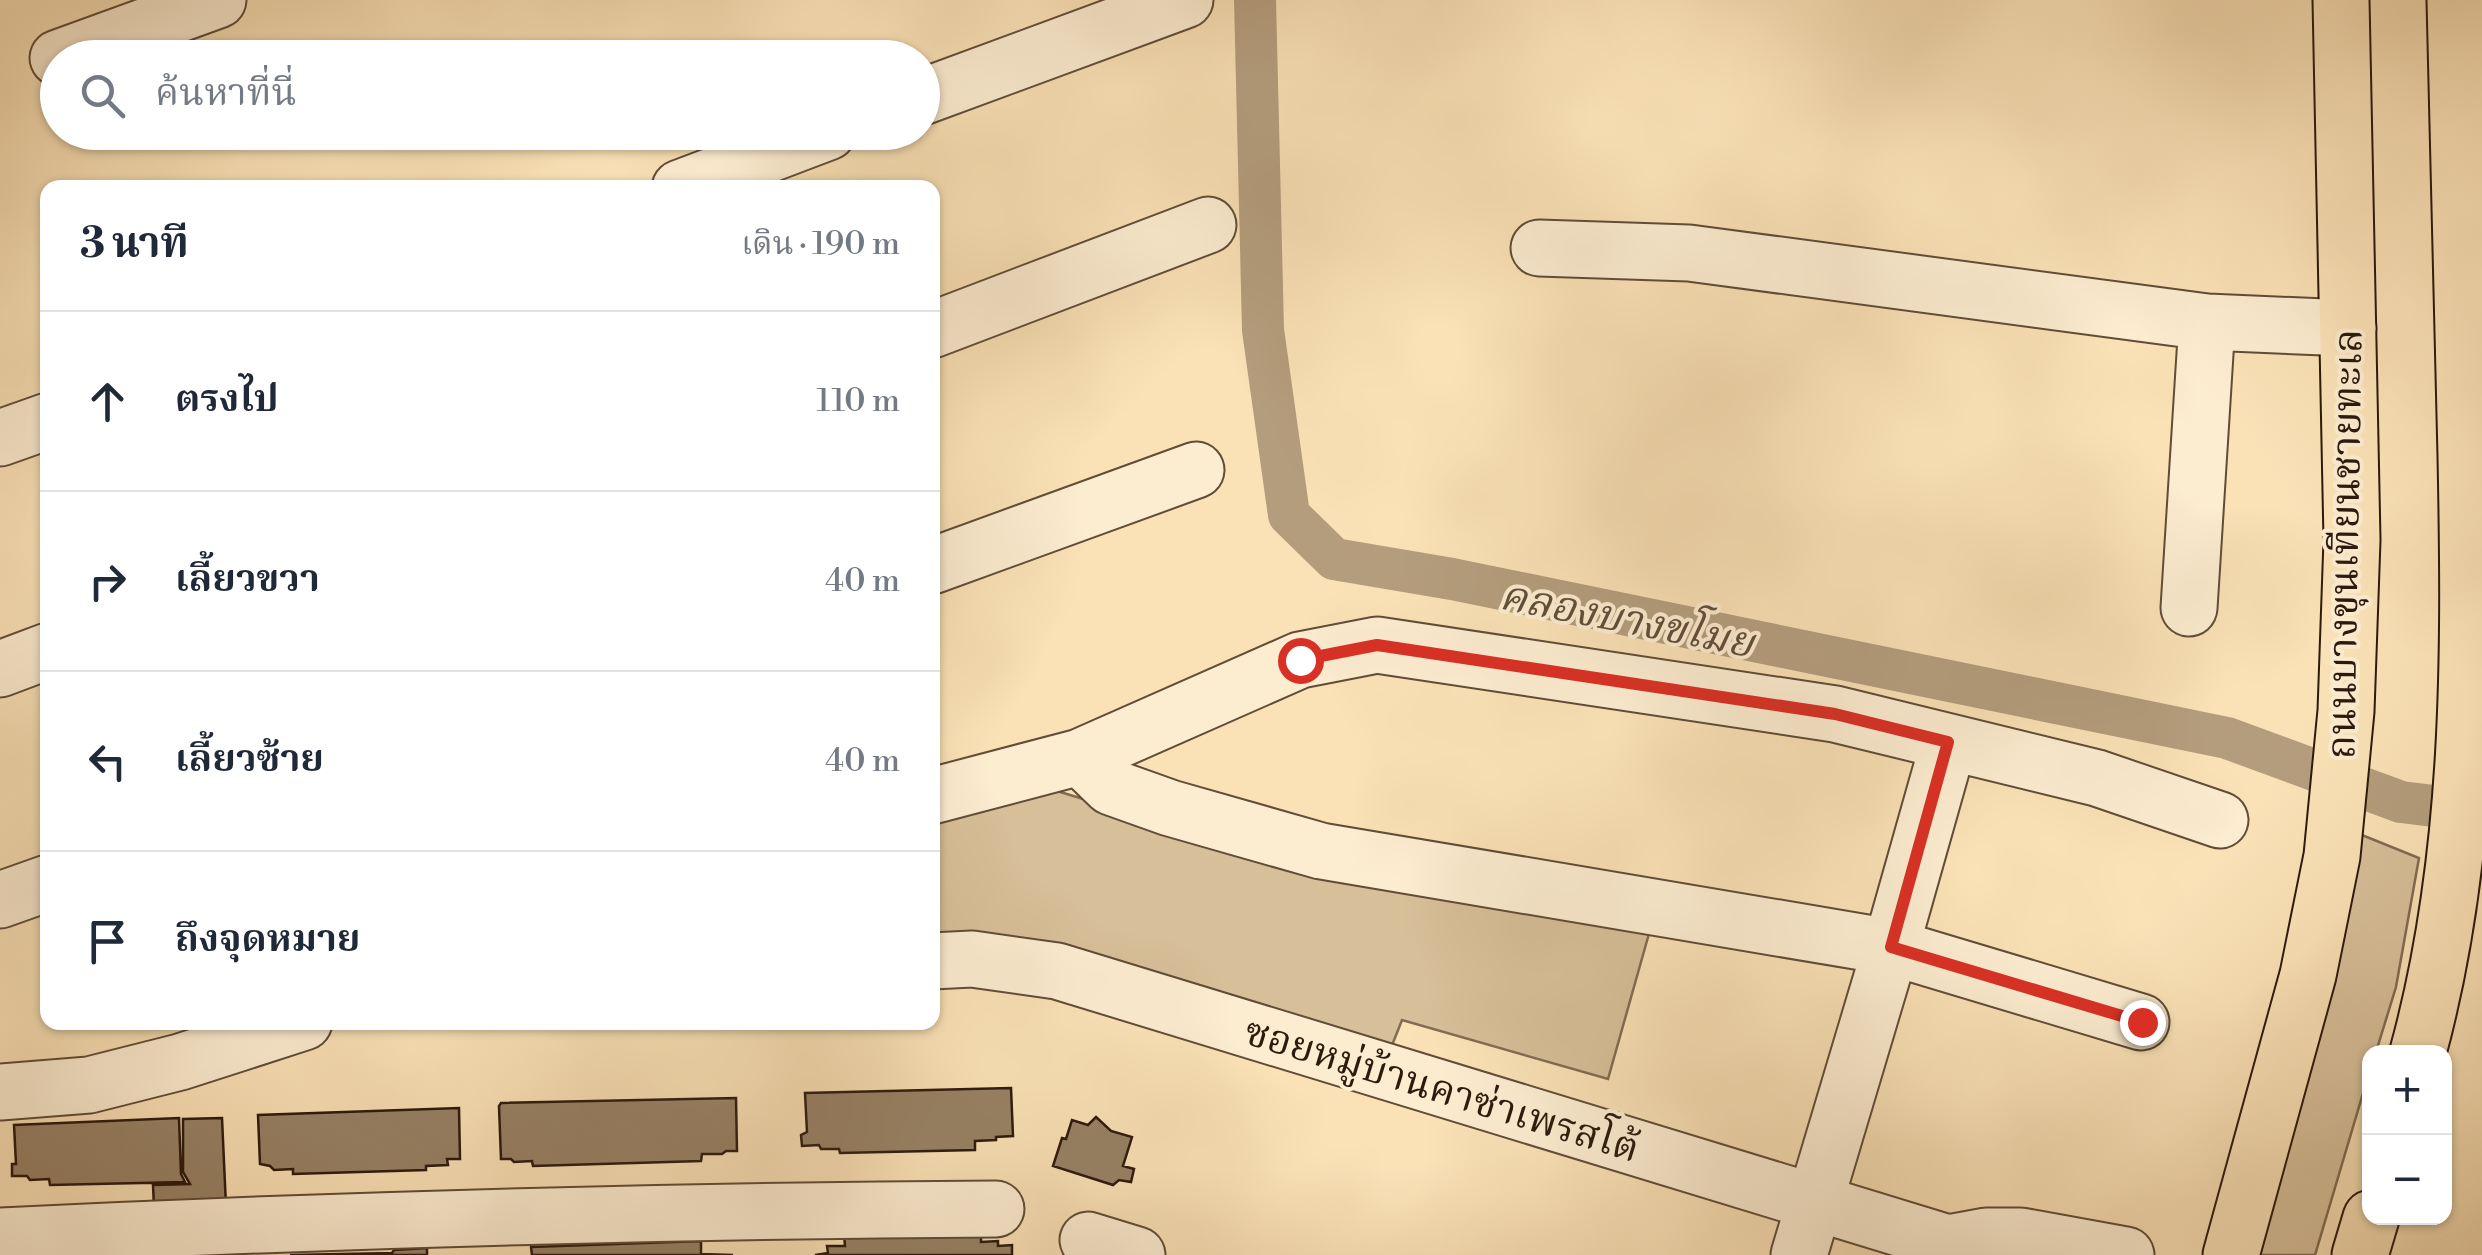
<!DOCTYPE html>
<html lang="th">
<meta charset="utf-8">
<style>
body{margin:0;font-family:"Libre Bodoni","Noto Serif Thai",serif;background:#f6f6f7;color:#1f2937}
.controls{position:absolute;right:30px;bottom:30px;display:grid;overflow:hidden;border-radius:20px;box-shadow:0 2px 8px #0004}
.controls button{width:90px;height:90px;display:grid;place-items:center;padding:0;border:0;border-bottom:2px solid #e0e1e3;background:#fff;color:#1f2937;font:50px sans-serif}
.stop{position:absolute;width:30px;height:30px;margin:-22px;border:8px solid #d93025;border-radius:50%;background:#fff}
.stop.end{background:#d93025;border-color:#fff;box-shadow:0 2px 10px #0008}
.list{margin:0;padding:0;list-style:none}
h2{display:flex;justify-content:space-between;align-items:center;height:130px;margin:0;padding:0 40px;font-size:42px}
h2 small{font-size:32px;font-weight:400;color:#747a83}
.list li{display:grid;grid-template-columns:65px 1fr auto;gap:30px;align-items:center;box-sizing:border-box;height:180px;padding:0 40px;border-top:2px solid #e0e1e3}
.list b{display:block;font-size:38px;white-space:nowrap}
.list em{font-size:32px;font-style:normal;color:#747a83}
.icon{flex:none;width:55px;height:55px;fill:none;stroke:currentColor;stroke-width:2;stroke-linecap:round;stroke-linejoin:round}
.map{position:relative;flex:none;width:2482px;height:1255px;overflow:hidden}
.search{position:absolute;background:#fff;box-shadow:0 2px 8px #0004;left:40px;top:40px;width:900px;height:110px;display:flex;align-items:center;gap:25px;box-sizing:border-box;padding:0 35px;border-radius:55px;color:#747a83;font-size:38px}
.panel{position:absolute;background:#fff;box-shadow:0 2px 8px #0004;left:40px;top:180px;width:900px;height:850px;border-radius:20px}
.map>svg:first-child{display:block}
</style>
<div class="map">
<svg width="2482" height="1255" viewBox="0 0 2482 1255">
<rect width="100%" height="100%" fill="#fae1b6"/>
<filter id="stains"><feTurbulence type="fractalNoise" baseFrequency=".002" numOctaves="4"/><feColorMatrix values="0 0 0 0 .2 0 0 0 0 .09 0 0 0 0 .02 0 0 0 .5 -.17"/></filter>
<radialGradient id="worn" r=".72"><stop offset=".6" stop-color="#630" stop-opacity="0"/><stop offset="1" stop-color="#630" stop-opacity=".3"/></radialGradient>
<path fill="#d7bf99" stroke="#826c53" stroke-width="2.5" d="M1057,791l128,39 467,93 -44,156 -206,-59 -13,33 -456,-111v-132z
M2357,833l62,25 -23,129 -20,65h-6l-1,21 -54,182h-55l62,-236z"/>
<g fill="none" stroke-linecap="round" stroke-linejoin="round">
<path stroke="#b49d7d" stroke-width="42" d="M1255,0l8,330 26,185 45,44 118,20 775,159 174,64 81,10"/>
</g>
<path fill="#978165" stroke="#2c1a0d" stroke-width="2.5" d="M1011,1088l2,48 -17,1v3l-21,1v9l-135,3 -1,-4h-18l-2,-4 -17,1 -1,-11 6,-3 -2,-39z
M736,1098l1,53h-11l-4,3h-20l-1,7 -168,5 -1,-5 -18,1 -3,-3h-10l-2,-53 2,-3z
M459,1108l1,51h-13l1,6 -22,1v4l-133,4v-5l-19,1 -4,-4 -10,-2 -2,-49z
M1096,1117l15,14 21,6 -9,29 11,3 -3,13 -12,-2 -6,5 -60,-19 9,-28 4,1 6,-19 16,5z
M179,1118l2,56 4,8 -135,3 -1,-6 -19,1 -3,-4h-15v-12h4l-2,-39z
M222,1118l4,88 -72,1 -1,-22 37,-1 -7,-12v-53z
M844,1235l137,1v6l17,-1v5l14,-1v10h-197l13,-2 -1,-7h18z
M701,1241v13l32,1h-201l-1,-8z
M427,1248v7h-137l102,-2 2,-3z"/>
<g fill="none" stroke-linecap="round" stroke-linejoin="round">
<g stroke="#604c37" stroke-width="59">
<path id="minor" d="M58,58l160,-58
M922,97l263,-97
M680,188l148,-56
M1539,248l150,5 518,69 141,6
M932,330l276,-105
M0,438l48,-17
M932,566l264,-96
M2189,608l18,-286
M0,669l48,-18
M1080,757l31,30 59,21 151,43 570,96 250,75
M932,796l148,-39 220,-97 77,-15 458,69 262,64 123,42
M0,900l48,-17
M932,961l40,-2 85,12 891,272 13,12
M0,1092l89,-7 91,-23 124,-40
M0,1236c332,-16 664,-25 996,-27
M1088,1240l49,15
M1948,1243l38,-7h35l105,19
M1799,1255l92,-308 58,-205"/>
</g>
<g stroke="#2c1a0d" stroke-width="59">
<path id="major" d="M2418,1052c53,-194 52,-396 48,-596 -3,-152 -7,-304 -11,-456
M2231,1255l77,-280 24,-119 14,-145 6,-171 -11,-540
M2360,1255l11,-37"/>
</g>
<use href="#minor" stroke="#fcecd0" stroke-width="55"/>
<use href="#major" stroke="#fae1b6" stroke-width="55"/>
</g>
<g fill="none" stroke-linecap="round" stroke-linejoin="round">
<path stroke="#d93025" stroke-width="12" d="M1300,660l77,-15 458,69 113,28 -57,205 251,75"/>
</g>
<g text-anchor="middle" stroke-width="8" stroke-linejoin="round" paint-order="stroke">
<g font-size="40" fill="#2c1a0d" stroke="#fcecd0">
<text transform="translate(2344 544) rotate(-89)" y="14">ถนนบางขุนเทียนชายทะเล</text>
<text transform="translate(1442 1089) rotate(17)" y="14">ซอยหมู่บ้านคาซ่าเพรสโต้</text>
</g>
<g font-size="42" font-style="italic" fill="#624e3a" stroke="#fcecd0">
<text transform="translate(1627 618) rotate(11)" y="15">คลองบางขโมย</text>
</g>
</g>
<rect width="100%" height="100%" filter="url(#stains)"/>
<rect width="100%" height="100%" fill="url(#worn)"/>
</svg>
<div class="controls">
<button>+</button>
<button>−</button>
</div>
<div class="stop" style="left:1300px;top:660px"></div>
<div class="stop end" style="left:2142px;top:1022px"></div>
<div class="search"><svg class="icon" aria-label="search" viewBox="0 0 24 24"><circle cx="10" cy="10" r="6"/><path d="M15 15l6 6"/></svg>ค้นหาที่นี่</div>
<section class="panel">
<h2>3 นาที<small>เดิน · 190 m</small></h2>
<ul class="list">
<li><svg class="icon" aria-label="ahead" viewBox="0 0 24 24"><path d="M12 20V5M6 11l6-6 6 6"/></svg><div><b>ตรงไป</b></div><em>110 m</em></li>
<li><svg class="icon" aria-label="right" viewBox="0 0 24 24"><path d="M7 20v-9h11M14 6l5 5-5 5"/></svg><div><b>เลี้ยวขวา</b></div><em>40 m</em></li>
<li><svg class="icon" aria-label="left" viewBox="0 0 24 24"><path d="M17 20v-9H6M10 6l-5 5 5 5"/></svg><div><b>เลี้ยวซ้าย</b></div><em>40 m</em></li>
<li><svg class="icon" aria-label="arrive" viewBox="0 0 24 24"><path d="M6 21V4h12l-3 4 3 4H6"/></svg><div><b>ถึงจุดหมาย</b></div></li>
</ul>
</section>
</div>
